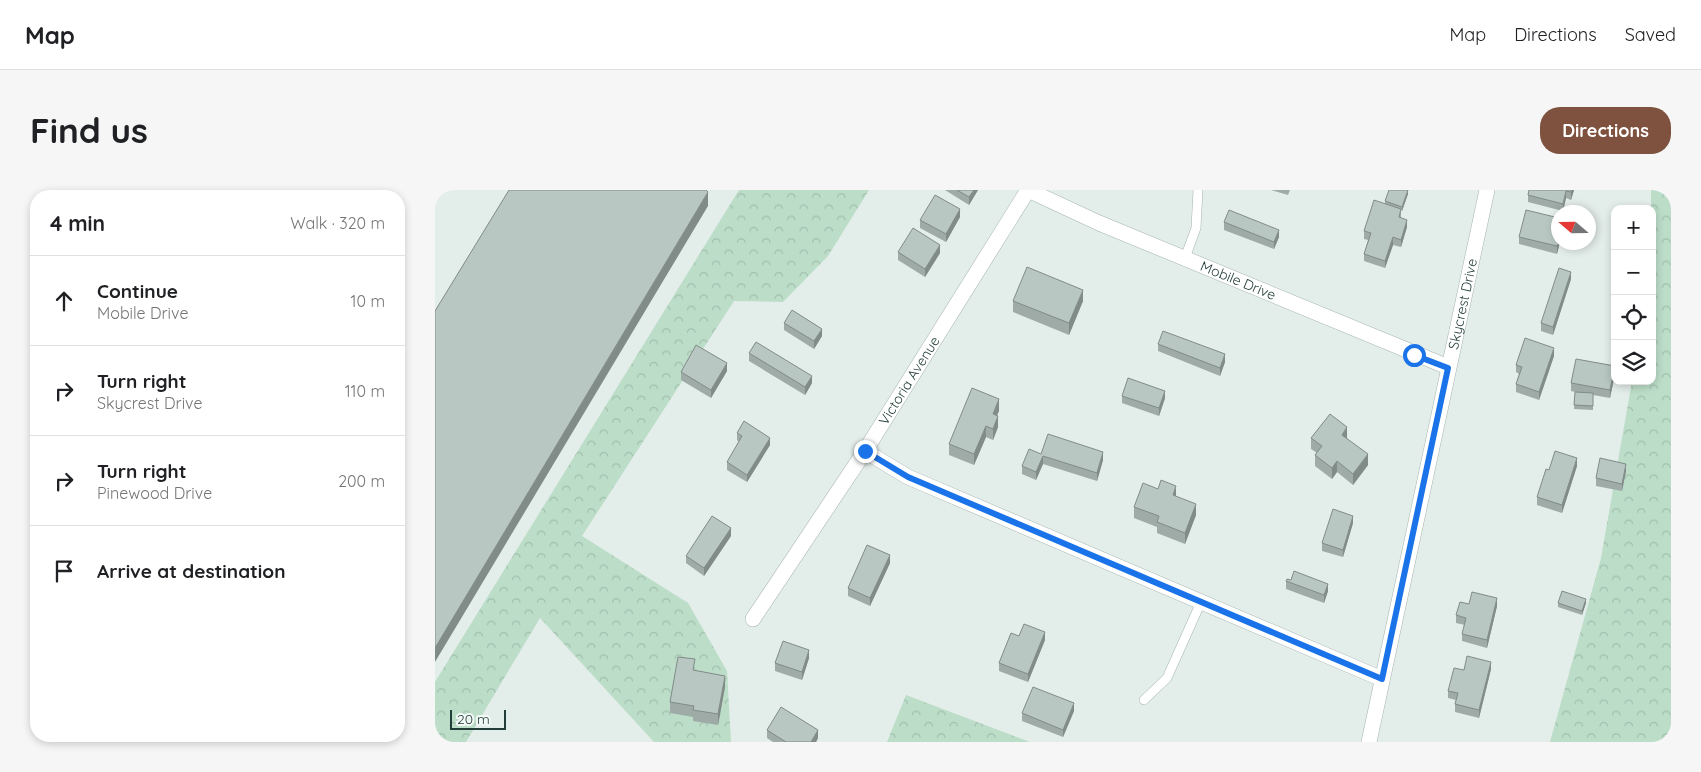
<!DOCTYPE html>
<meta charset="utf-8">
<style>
body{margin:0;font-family:Quicksand,sans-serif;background:#f6f6f6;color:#202124}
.controls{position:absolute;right:15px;top:15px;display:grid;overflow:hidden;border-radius:10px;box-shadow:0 2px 8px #0003}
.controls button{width:45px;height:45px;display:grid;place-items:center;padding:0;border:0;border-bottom:1px solid #e0e0e0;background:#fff;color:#202124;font:25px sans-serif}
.compass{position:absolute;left:1116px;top:15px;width:45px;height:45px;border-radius:50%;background:#fff;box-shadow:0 2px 8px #0003;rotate:290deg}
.scale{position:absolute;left:15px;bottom:12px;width:56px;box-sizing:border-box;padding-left:5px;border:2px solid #233e39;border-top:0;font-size:14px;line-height:18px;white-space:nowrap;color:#233e39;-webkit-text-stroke:4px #f3f9f7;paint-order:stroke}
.stop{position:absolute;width:15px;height:15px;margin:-11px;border:4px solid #1a73e8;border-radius:50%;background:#fff}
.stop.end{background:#1a73e8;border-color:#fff;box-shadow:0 1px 5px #0008}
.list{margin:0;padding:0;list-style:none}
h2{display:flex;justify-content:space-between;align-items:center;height:65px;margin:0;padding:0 20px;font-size:21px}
h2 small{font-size:16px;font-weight:400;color:#757577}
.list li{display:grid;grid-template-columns:32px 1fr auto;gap:15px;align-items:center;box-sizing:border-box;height:90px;padding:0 20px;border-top:1px solid #e0e0e0}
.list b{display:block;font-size:19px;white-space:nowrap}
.list p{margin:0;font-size:16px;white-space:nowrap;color:#757577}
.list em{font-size:16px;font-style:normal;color:#757577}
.icon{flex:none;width:28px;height:28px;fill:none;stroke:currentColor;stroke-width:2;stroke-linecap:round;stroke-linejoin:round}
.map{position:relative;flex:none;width:1236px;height:552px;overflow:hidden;border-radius:20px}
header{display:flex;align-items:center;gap:30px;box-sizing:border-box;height:70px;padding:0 25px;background:#fff;border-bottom:1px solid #e0e0e0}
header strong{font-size:24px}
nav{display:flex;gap:28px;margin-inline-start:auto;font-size:18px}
.intro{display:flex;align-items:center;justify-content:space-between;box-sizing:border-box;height:120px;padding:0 30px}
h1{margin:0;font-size:35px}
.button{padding:12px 22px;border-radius:20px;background:#7e523e;color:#fff;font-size:18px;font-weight:700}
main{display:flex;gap:30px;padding:0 30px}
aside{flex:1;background:#fff;border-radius:20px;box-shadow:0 2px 8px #0003}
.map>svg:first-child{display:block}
</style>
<header>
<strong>Map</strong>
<nav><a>Map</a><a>Directions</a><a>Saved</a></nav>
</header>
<div class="intro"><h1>Find us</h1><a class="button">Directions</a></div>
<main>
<aside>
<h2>4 min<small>Walk · 320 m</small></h2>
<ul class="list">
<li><svg class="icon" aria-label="ahead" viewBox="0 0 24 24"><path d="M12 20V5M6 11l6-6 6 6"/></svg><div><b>Continue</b><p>Mobile Drive</p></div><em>10 m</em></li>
<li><svg class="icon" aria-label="right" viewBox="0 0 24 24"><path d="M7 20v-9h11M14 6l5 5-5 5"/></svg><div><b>Turn right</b><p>Skycrest Drive</p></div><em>110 m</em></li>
<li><svg class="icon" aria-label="right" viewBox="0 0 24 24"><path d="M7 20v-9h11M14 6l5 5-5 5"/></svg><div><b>Turn right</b><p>Pinewood Drive</p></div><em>200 m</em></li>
<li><svg class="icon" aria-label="arrive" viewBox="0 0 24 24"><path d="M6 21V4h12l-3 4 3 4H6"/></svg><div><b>Arrive at destination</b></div></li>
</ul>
</aside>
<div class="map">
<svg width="1236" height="552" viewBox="0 0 1236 552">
<defs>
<pattern id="forest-crowns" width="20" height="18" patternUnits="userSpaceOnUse" patternTransform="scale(1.25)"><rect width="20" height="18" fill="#bcddc8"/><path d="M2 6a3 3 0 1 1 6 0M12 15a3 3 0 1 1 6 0" fill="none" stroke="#a1bfad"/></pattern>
</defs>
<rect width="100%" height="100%" fill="#e3ede9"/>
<path fill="url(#forest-crowns)" d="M304,0h130l-41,66 -45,46 -49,-1 -152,235 106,67 39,68 4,71h-77l-114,-124 -74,124h-31v-60z
M1216,0h20v552h-121l51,-184 31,-177h20z
M471,505l124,47h-143z"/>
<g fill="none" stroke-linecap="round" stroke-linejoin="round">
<g stroke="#a6b5b1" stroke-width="10">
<path id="service" d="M750,68l11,-30 2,-38
M709,510l23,-22 34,-76"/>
</g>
<g stroke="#a6b5b1" stroke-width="16">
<g id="minor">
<path id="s1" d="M593,0l71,33 349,144"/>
<path d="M430,261l43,26 474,202"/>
<path id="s2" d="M318,429l112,-168 163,-261"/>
<path id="s3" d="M934,552l118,-552"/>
</g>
</g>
<use href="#service" stroke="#fff" stroke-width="9"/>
<use href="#minor" stroke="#fff" stroke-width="15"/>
</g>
<path fill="#9eaba7" d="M510,0h33l-9,15z
M836,0h19l-2,5z
M1139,0l-3,10 -5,-2 -3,13 -35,-9v-7z
M973,4l-6,17 -1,-1v8l6,9 -6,20 -8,-2 -8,23 -21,-7v-7l4,-14 -4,-1v-8l21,-27v-3z
M525,27l-14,25 -26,-14v-8z
M789,32l55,15 -5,12 -50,-19z
M1084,47l41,5 -3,12 -38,-10z
M463,62l42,1 -15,24 -27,-17z
M1136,89l-18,56 -12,-4v-8z
M578,111h70l-14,34 -56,-23z
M349,133l38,13 -8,13 -30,-19z
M723,154l67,18 -5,14 -62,-25z
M314,163l63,30 -7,12 -56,-34z
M1119,166l-15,44 -23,-8v-8l3,-10 -3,-2v-7z
M292,181l-16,27 -30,-18v-8z
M1180,184l-5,24 -17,-3v15l-19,-1 1,-17 -4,-1v-8z
M687,206l43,2 -6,18 -37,-13z
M564,221l-3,5 2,11 -5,13 -7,-3 -12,28 -25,-10v-11z
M302,243l33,12 -23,37 -20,-12v-8l12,-20 -2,-2z
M876,248h36l21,27 -15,20 -16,-13 -5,7 -17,-13v-11l2,-2 -6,-4z
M606,264l62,6 -6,21 -54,-17 -7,16 -14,-6v-8z
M1142,276l-15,47 -25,-8v-8l12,-27z
M1191,281l-4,20 -26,-5v-8z
M741,306l20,19 -11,29 -28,-11v-6l-23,-9v-11z
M918,333l-10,34 -21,-6v-8z
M296,346l-27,40 -18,-13v-7z
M455,373l-20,43 -22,-10v-8z
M856,390l37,11 -4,12 -38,-14v-8z
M1123,413h28l-4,12 -24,-8z
M1034,414l28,2 -10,42 -25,-7v-7l3,-9 -9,-2v-8z
M610,450l-17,42 -29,-11v-8z
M374,468l-7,22 -27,-9v-8z
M1056,479l-12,49 -24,-6v-8l1,-4 -8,-2v-7l16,-21z
M260,480l30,17 -7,38 -25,-4v-4l-23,-4v-11z
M639,521l-11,26 -41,-16v-8z
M332,540l51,8 -2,4h-43l-6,-4z"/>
<path fill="#818b88" d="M539,0h4l-9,15v-8z
M973,0v4l-6,17v-4z
M1137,0h2l-3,10v-8z
M1131,1v7l-3,13v-7z
M273,2v14l-273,456v-14z
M525,19v8l-14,25v-8z
M972,30v7l-6,20v-7z
M844,40v7l-5,12v-7z
M958,47v8l-8,23v-7z
M1124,52h1l-3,12v-8z
M505,55v8l-15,24v-8z
M1136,82v7l-18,56v-8z
M648,100v11l-14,34v-12z
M387,139v7l-8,13v-8z
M1119,158v8l-15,44v-8z
M790,164v8l-5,14v-8z
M292,173v8l-16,27v-8z
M1180,176v8l-5,24v-8z
M377,186v7l-7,12v-8z
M730,201v7l-6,18v-8z
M564,209v12l-6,14v-11z
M563,226v11l-5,13v-11z
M551,236v11l-12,28v-11z
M912,237v11l-5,8v-11z
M335,248v7l-23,37v-7z
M668,262v8l-6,21v-8z
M933,264v11l-15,20v-11z
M608,266v8l-7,16v-8z
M1142,268v8l-15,47v-8z
M902,271v11l-5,7v-11z
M1191,274v7l-4,20v-7z
M741,296v11l-3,-2z
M761,314v11l-11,29v-11z
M918,326v7l-10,34v-7z
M296,338v8l-27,40v-8z
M455,365v8l-20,43v-8z
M893,394v7l-4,12v-8z
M1062,408v8l-10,42v-8z
M1151,409v4l-4,12v-4z
M610,442v8l-17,42v-8z
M374,460v8l-7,22v-8z
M1056,472v7l-12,49v-8z
M290,486v11l-7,38v-11z
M639,513v8l-11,26v-7z
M383,540v8l-2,4h-5z"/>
<path fill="#b8c7c2" stroke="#818b88" d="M74,0h197l2,2 -273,456v-337z
M522,0h17l-5,7z
M954,0h19l-6,17 -17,-6z
M1094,0h43l-1,2 -5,-1 -3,13 -35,-9z
M500,5l25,14 -14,25 -26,-14z
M939,10l27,9 -2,8 8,3 -6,20 -8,-3 -8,24 -21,-7 7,-21 -7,-2z
M794,20l50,20 -5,12 -50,-20z
M1091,20l33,8v24l-2,4 -38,-9z
M478,38l27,17 -15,24 -27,-17z
M592,77l56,23 -14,33 -56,-22z
M1124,78l12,4 -18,55 -12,-4z
M357,120l30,19 -8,12 -30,-18z
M728,141l62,23 -5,14 -62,-24z
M1090,148l29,10 -15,44 -23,-8 6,-17 -6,-2z
M321,152l56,34 -7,11 -56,-34z
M261,155l31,18 -16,27 -30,-18z
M1141,169l39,7 -5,24 -39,-7z
M693,188l37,13 -6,17 -37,-12z
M537,198l27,11 -6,15 5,2 -5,13 -7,-3 -12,28 -25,-10z
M1140,202l18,1v13l-19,-1z
M895,224l17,13 -5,8 26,19 -15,20 -16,-13 -5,7 -17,-13 7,-9 -11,-8z
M309,231l26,17 -23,37 -20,-13 15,-26 -5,-3z
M613,244l55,18 -6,21 -54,-17 -7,16 -14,-6 7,-17 12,5z
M1120,261l22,7 -15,47 -25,-8 9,-28 3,1z
M1165,268l26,6 -4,20 -26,-6z
M726,290l15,6 -3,9 23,9 -11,29 -28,-11 2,-6 -25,-9 9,-24 15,6z
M898,319l20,7 -10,34 -21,-7z
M277,326l19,12 -27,40 -18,-12z
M432,355l23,10 -20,43 -22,-10z
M859,381l34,13 -4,11 -38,-14 1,-2 4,1z
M1127,401l24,8 -4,12 -24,-8z
M1037,402l25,6 -10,42 -25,-6 4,-16 -10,-3 4,-13 9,2z
M589,434l21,8 -17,42 -29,-11 12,-30 8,3z
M348,451l26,9 -7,22 -27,-9z
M1032,466l24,6 -12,48 -24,-6 3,-11 -10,-2 6,-23 10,2z
M243,467l17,2 -2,11 32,6 -7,38 -25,-4 1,-4 -24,-4z
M598,497l41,16 -11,27 -41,-17z
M346,517l37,23 -7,12h-25l-19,-12z"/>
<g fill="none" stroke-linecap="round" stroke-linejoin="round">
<path stroke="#1a73e8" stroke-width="6" d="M430,261l43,26 474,202 66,-311 -34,-13"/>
</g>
<g text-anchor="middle" stroke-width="5" stroke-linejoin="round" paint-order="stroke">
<g font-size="14" fill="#233e39" stroke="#f3f9f7">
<text dy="5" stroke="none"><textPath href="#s1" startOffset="229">Mobile Drive</textPath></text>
<text dy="5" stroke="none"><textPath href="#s3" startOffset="448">Skycrest Drive</textPath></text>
<text dy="5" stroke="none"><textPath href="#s2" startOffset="285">Victoria Avenue</textPath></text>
</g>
</g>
</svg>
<div class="controls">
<button>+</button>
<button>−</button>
<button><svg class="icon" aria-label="locate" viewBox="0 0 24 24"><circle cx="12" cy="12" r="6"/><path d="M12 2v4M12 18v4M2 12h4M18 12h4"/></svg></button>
<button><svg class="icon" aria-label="layers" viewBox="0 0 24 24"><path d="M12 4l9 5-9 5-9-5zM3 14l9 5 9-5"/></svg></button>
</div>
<svg class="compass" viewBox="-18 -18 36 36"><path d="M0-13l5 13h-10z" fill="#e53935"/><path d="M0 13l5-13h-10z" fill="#757577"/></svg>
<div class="scale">20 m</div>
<div class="stop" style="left:979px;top:165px"></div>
<div class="stop end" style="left:430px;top:261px"></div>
</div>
</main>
